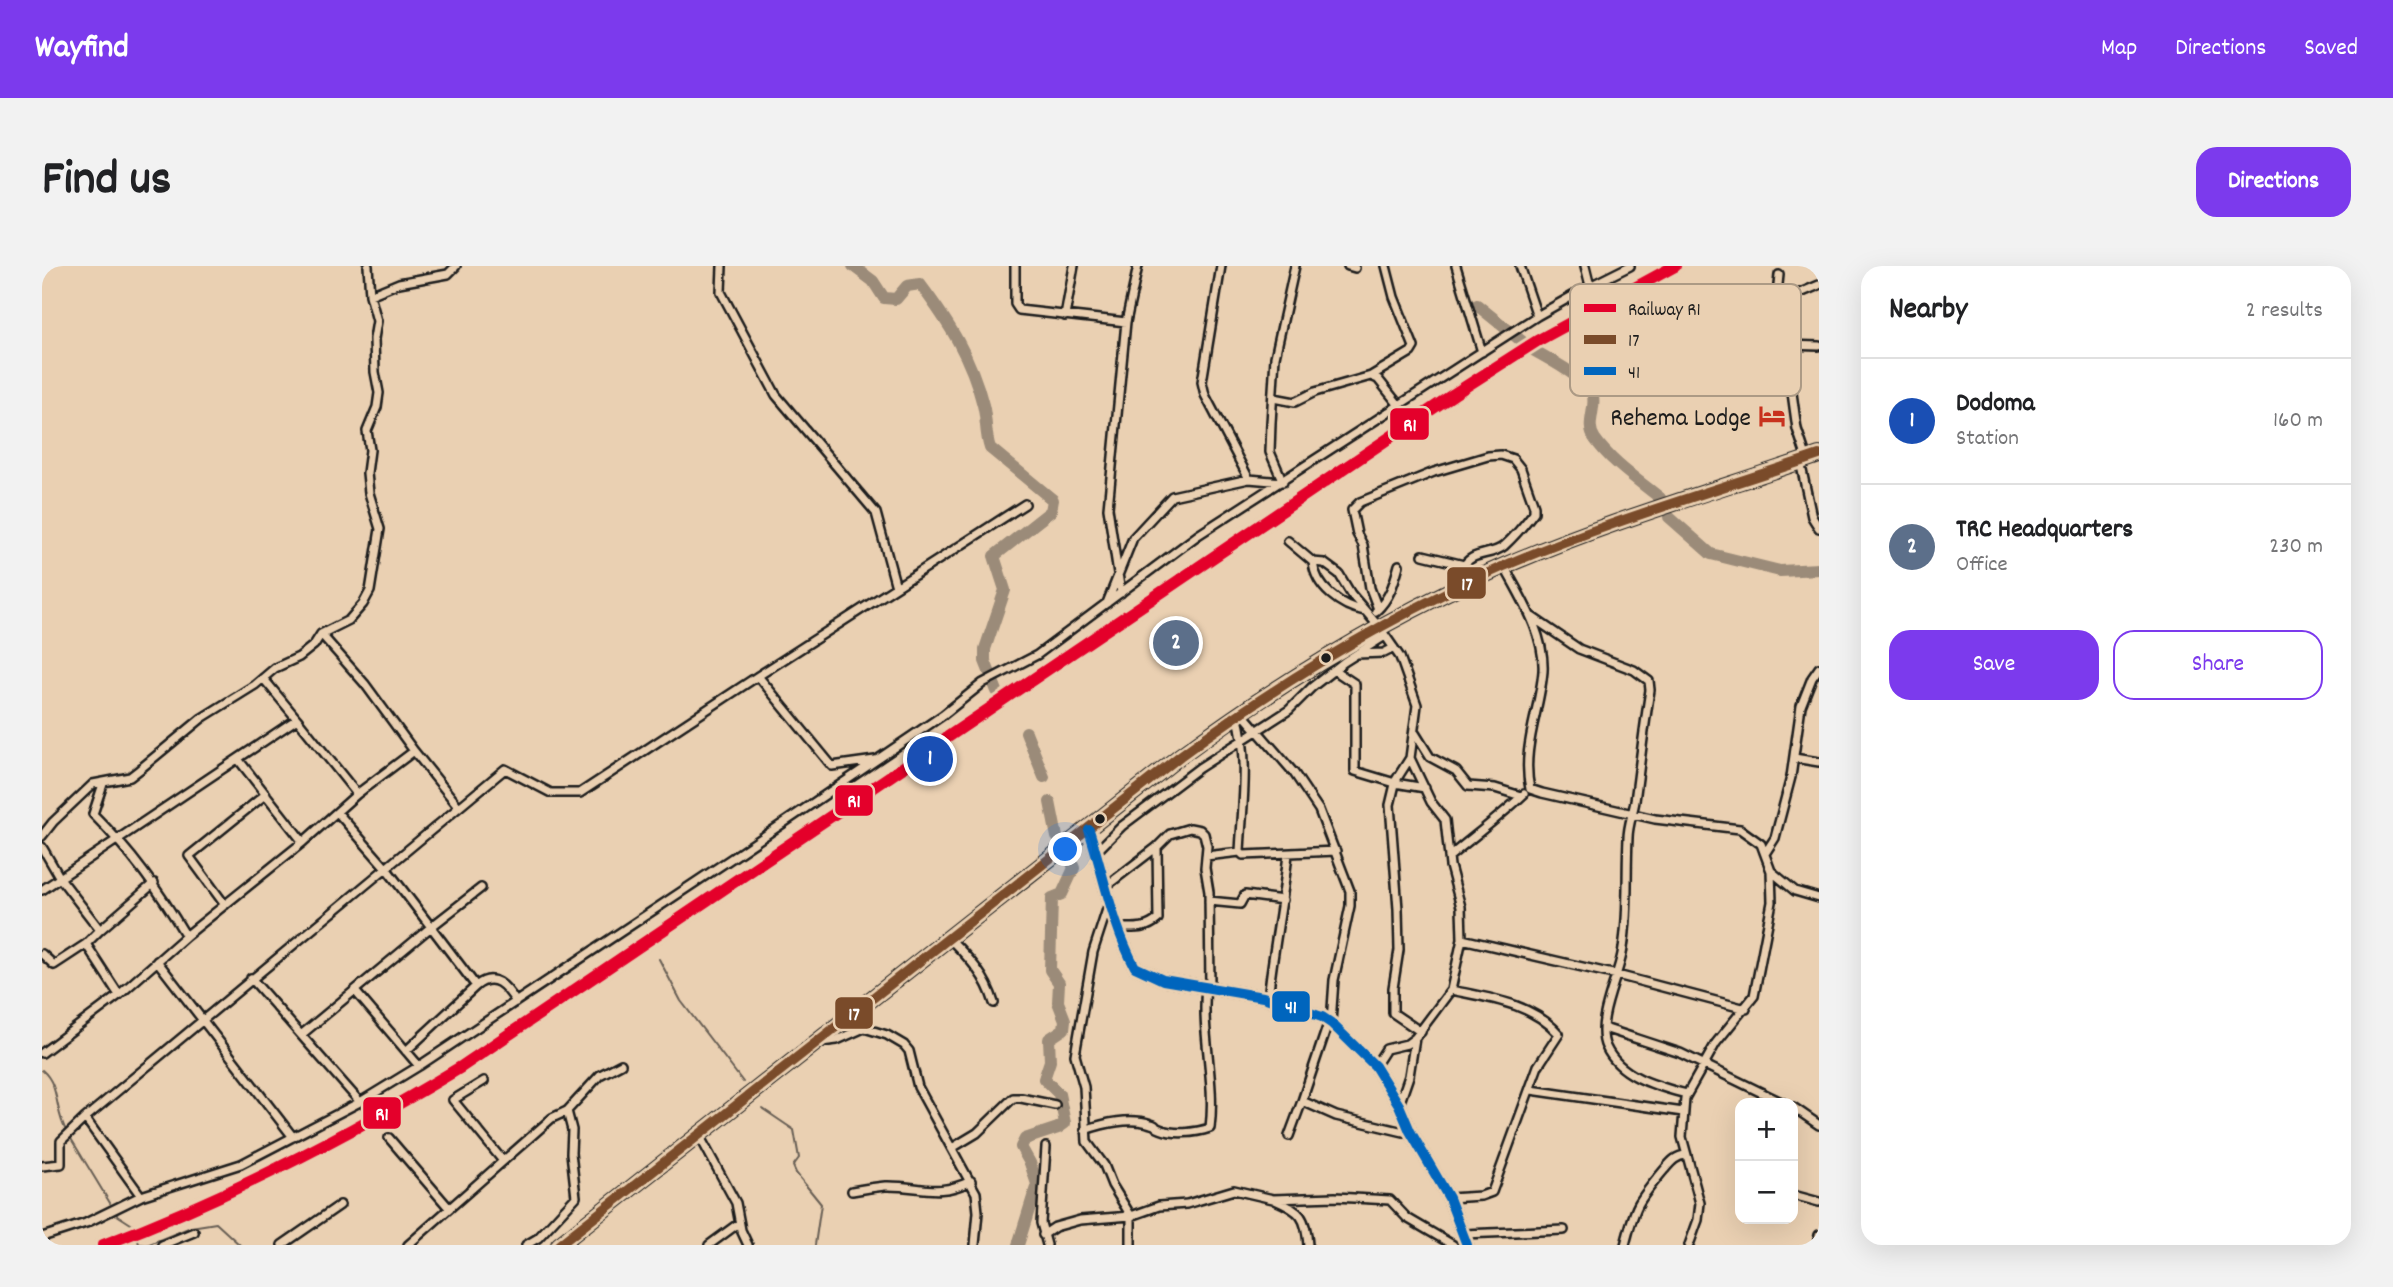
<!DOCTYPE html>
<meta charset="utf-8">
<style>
body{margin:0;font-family:Dekko,sans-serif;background:#f2f2f2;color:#202124}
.controls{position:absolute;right:21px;bottom:21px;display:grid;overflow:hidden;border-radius:14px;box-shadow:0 7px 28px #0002}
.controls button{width:63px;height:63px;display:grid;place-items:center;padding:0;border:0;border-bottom:2px solid #e0e0e0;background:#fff;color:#202124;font:35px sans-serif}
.you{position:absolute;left:1024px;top:584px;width:24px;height:24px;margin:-18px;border:5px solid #fff;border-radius:50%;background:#1a73e8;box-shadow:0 0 0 10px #1a73e833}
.badge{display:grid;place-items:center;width:46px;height:46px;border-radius:50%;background:#7c3aed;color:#fff;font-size:23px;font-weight:700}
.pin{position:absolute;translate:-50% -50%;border:4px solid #fff;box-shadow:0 2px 7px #0006}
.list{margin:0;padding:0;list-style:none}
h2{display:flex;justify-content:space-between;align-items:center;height:91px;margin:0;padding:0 28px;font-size:30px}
h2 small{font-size:23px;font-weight:400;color:#757577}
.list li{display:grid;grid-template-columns:46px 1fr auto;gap:21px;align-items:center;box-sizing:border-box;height:126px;padding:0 28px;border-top:2px solid #e0e0e0}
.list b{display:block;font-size:26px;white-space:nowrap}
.list p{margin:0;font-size:23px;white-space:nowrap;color:#757577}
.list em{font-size:23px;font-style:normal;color:#757577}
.actions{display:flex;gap:14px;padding:21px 28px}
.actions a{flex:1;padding:16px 0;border:2px solid #7c3aed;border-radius:21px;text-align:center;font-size:24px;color:#7c3aed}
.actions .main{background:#7c3aed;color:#fff}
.map{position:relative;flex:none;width:1777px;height:979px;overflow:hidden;border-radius:21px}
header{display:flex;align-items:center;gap:42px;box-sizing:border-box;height:98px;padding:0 35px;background:#7c3aed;color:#fff}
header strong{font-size:33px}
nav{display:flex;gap:38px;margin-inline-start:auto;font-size:24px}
.intro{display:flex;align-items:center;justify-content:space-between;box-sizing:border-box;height:168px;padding:0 42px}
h1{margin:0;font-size:49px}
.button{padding:18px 32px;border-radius:21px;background:#7c3aed;color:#fff;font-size:24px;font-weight:700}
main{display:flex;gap:42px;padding:0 42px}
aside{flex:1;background:#fff;border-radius:21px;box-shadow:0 7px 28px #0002}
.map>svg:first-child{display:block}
</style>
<header>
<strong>Wayfind</strong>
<nav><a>Map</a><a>Directions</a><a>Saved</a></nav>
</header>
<div class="intro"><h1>Find us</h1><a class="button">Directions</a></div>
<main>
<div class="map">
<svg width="1777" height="979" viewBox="0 0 1777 979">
<rect width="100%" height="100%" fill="#ead0b2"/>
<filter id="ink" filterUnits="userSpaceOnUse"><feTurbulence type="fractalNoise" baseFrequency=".0143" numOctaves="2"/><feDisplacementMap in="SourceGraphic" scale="14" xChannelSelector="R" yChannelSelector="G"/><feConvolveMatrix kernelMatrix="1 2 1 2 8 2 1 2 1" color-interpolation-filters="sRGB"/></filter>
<g filter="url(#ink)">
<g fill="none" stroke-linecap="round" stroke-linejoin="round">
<path stroke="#685f54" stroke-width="2" d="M617,693l22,42 62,81
M0,804c19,16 12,43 25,62
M721,843l31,21 5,28 -6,8 3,7 25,31 -6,41
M28,871l40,66
M75,949l17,11
M95,971l2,7 8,1
M105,979l44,-18 25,-4 24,22"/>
<path stroke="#9b8b79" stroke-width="12" d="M811,0l20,15 11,17 12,1 11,-13 13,-2c29,39 51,73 63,121 4,15 2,29 7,43l63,52 -2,11 -57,45 11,34 -20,59v12l12,30
M1435,39l47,38
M1491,84c14,8 57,30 60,46 3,15 -8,29 2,43 17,24 43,41 65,59
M1627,251l42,37 69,17 39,-2
M984,466l18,45
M1008,536l7,35
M976,979l19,-61 -7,-21 -9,-16 4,-8 33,-11 7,-5 -6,-29 -15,-15 6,-18 -1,-22 15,-10 1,-9 -7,-18 1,-19 -9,-13 2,-72 10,-4 12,-26 -5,-12"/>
<g stroke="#1c1c1c" stroke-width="12">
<path id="street" d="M680,0l-1,26 55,103 100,118 20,74
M973,0v38l4,6 107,12
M1179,0l-19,116 3,13 44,84
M1306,0l7,2
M1414,0l26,86
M1478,0l17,50
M1543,0l5,20
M1737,9l-3,29 8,31 13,94 10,30
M328,29l29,-12 49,-9 8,-8
M1023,50l9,-50
M1737,50l14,-20 26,-11
M1744,79l33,1
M1329,110l40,-24 3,-5 -20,-50 -8,-31
M1232,132l21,4 20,-10 56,-16 7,3 20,25
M1758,195l12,56 7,11
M1246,275l25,21 11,1 15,11 12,20 29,34 20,29 17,48 -7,53 21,44 14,18 5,46 11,41 1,32 -11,51 -36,48 -8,6 -21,5 -11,17
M1381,289l41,10
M1271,296c2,25 28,45 52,49
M1462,300c17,32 41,68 39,105 -3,39 -22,78 -13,118l12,4 113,26 85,10 21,15 10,27 24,20 24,7
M1079,327l-13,-85 18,-186 12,-56
M1065,337l26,-65 39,-42 77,-17 34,3 -13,-30 1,-29 4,-66 20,-91
M1336,343l-8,-21 -7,-43 -6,-11 -5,-24 8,-8 74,-30 54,-16 13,-1 12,4 8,10 13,37v6c-9,12 -19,24 -30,34 -14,11 -33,4 -42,23l7,13
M1334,345c14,-13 18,-28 23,-46
M1490,351l47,32 55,21 15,11 1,9c-6,37 -10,74 -15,111 -2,13 -7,24 -7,37 -2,38 1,78 -6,116 -5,26 -27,69 -16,93 14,30 51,39 80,47
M279,368l44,50 49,67 -57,43
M1315,388l27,-1 10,-5
M1292,404l21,14v87l40,12 30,5
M716,410l74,90 43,-6
M221,412l34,41
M1199,446l53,61 25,37 31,81v15l-16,74 -3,43
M1195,449c13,44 5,92 3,137l3,3 93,-4
M1373,467l15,24 26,14 12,15 27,2 26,8
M372,485l45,56
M1368,492l-14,22 -6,25 8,104 1,41 -6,38v25l28,19
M1752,492l25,4
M196,493l65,83
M61,518l-10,30c39,39 65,75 93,122
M295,546l49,56 119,-99 46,24h29l178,-117 267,-172
M0,570l11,-14 40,-38 37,-7 9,-7 63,-52 53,-33 20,-17 24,-11 15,-12 7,-11 28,-14 14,-16 7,-13 10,-62 -11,-36 -2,-20 3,-23 -3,-19 10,-24 2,-14 -4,-21 -1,-33 3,-18 -7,-26 -2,-29
M0,581l18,31 40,52 54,-47
M1054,586l26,-26 28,-21 49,-37 90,-58 23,-23 32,-25 41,-26
M1724,586l9,-14 16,-61 10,-71 11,-28 7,-10
M1164,590l34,-4
M1407,591c25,-21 52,-41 75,-63
M1063,621l52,-40 13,-13 20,-6 10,2 4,4 3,12 -2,22 4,24 1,96
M0,624l255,-171 60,75 -54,48 -117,94 -67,59 -77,58
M1167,635l31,3 5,-9 38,5
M1067,637l-16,49 -18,103 9,32 3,55 17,23 8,20 19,31v29
M183,639l-36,-49 77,-62
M1077,662c15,0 27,2 39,-9l-1,-72
M58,664l-14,14 33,51
M908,673c20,20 36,37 44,64
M1420,673l155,36 129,34
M0,688l12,11 32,-21
M115,695l136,176
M209,712l50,57
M434,720c18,-15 30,0 40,16
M313,725l64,75
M1226,733c5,-49 15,-96 20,-145
M1287,755l-27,80 34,15 76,18
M1562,762l76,25 103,50
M779,776l16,-2 27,-12 23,7 17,10 5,6 9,36 58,106 2,19 -3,33
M364,785l70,-65 -45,-59 50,-39
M442,815l-31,19 50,61
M1489,824l152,22
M1357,839l10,-29 6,-38
M1751,841l26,18
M525,845l33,-36 21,-11
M43,852l56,78
M1043,864c19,-7 46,-13 66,-6 8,2 1,2 9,5 14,6 35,4 50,-1 6,-46 -9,-94 -4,-141
M657,869l37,68 5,27 7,15
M1247,870l13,-35
M347,872l60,70
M1004,881l-5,76 6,22
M910,882l25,-15 36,-35h8l34,7
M0,900l19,-2v-23l24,-23 301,-250 45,59 -130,108 59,67
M810,925c11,-2 22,-4 33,-5 36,-1 50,12 86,-5
M1751,929l26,7
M1407,932l32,-2 11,-4 46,-126 21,-32c-27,-31 -70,-36 -108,-44
M1233,934c26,11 31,17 33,45
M1421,968l101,-4
M1001,969l12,-8 25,-7 51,-4 28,-10 28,-2 47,-14 39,9 62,-2 55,3 17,18 46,27
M0,971l44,-14 55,-27 100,-32 119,-62 59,-36 313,-208 211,-143 40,-32 54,-28 161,-120 339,-219 53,-30 40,-20
M120,979l32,-13
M240,979l58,-40
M366,979l144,-127 15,-7 5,19 -1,23 5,44 -38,41 -12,7
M667,979l30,-22
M1583,979c10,-40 13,-44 39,-75 7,-8 11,-14 22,-15
M1647,979l9,-25 2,-17 -18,-66 3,-39 31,-55 38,-47 18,-94 -1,-31
M1775,979l2,-10"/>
</g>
<g stroke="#1c1c1c" stroke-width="15">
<path id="secondary" d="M1047,564c15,46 23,94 46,137l28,13 100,17 59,20 9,6 44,43 24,39 11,26 39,67 18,47"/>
</g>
<g stroke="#1c1c1c" stroke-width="18">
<path id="highway" d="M517,979l621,-489c101,-74 209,-140 324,-190 102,-44 210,-75 315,-111"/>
</g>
<use href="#street" stroke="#ead0b2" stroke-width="7"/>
<use href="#secondary" stroke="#ead0b2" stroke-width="10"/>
<use href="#highway" stroke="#ead0b2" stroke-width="12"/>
<g stroke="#ead0b2" stroke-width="16">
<path id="bus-1" d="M517,979l621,-489c101,-74 209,-140 324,-190 102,-44 210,-75 315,-111"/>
</g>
<g stroke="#ead0b2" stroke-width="16">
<path id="bus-2" d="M1047,564c15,46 23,94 46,137l28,13 100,17 59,20 9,6 44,43 24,39 11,26 39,67 18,47"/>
</g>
<use href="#bus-1" stroke="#7a4b2a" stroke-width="10"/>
<use href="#bus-2" stroke="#0065bd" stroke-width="10"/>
<g stroke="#ead0b2" stroke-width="18">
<path id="rail-1" d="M61,979c125,-47 244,-109 358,-178l993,-673 83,-53 138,-75"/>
</g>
<use href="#rail-1" stroke="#e4002b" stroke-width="12"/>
</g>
</g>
<defs>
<g id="hotel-bare" transform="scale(2.1)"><path d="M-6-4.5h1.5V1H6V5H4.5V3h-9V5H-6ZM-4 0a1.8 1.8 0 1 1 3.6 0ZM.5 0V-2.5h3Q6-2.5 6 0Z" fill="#c8321e" stroke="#ead0b2" stroke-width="2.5" paint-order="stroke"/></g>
</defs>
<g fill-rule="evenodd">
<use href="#hotel-bare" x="1730" y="150"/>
</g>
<g fill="#1c1c1c" stroke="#ead0b2" stroke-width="2.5">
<circle cx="1284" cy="392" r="6"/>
<circle cx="1058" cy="553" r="6"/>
</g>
<g text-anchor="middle" stroke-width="7" stroke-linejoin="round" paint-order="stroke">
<g font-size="26" fill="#1c1c1c" stroke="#ead0b2" text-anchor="end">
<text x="1709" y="159">Rehema Lodge</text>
</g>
</g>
<rect x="1528" y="18" width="231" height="112" rx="10" fill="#ead0b2" stroke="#ac9a85" stroke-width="2"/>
<rect x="1542" y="38" width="32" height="8" fill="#e4002b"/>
<rect x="1542" y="69" width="32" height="9" fill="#7a4b2a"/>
<rect x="1542" y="101" width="32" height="8" fill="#0065bd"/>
<g font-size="19" fill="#1c1c1c">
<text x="1586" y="49">Railway R1</text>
<text x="1586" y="80">17</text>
<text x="1586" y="112">41</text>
</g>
<g stroke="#ead0b2" stroke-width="2.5">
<rect x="1347" y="141" width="41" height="34" rx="7" fill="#e4002b"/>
<rect x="1404" y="300" width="41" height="34" rx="7" fill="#7a4b2a"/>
<rect x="792" y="518" width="40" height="33" rx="7" fill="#e4002b"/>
<rect x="1229" y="724" width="40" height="33" rx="7" fill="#0065bd"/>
<rect x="792" y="730" width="40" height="34" rx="7" fill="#7a4b2a"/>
<rect x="320" y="830" width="40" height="34" rx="7" fill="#e4002b"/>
</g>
<g font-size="19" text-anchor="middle" font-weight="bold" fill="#fff">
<text x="1368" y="165">R1</text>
<text x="1425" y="324">17</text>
<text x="812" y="541">R1</text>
<text x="1249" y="747">41</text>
<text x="812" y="754">17</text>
<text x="340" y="854">R1</text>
</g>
</svg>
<div class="controls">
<button>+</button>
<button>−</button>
</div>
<div class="you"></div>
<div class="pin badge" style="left:888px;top:493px;background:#1a4fb4">1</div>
<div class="pin badge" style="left:1134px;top:377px;background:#5c6f8a">2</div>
</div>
<aside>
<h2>Nearby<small>2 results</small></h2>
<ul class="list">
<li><span class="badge" style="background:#1a4fb4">1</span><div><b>Dodoma</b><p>Station</p></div><em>160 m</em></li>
<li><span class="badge" style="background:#5c6f8a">2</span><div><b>TRC Headquarters</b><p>Office</p></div><em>230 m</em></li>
</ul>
<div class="actions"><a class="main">Save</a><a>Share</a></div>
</aside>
</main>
